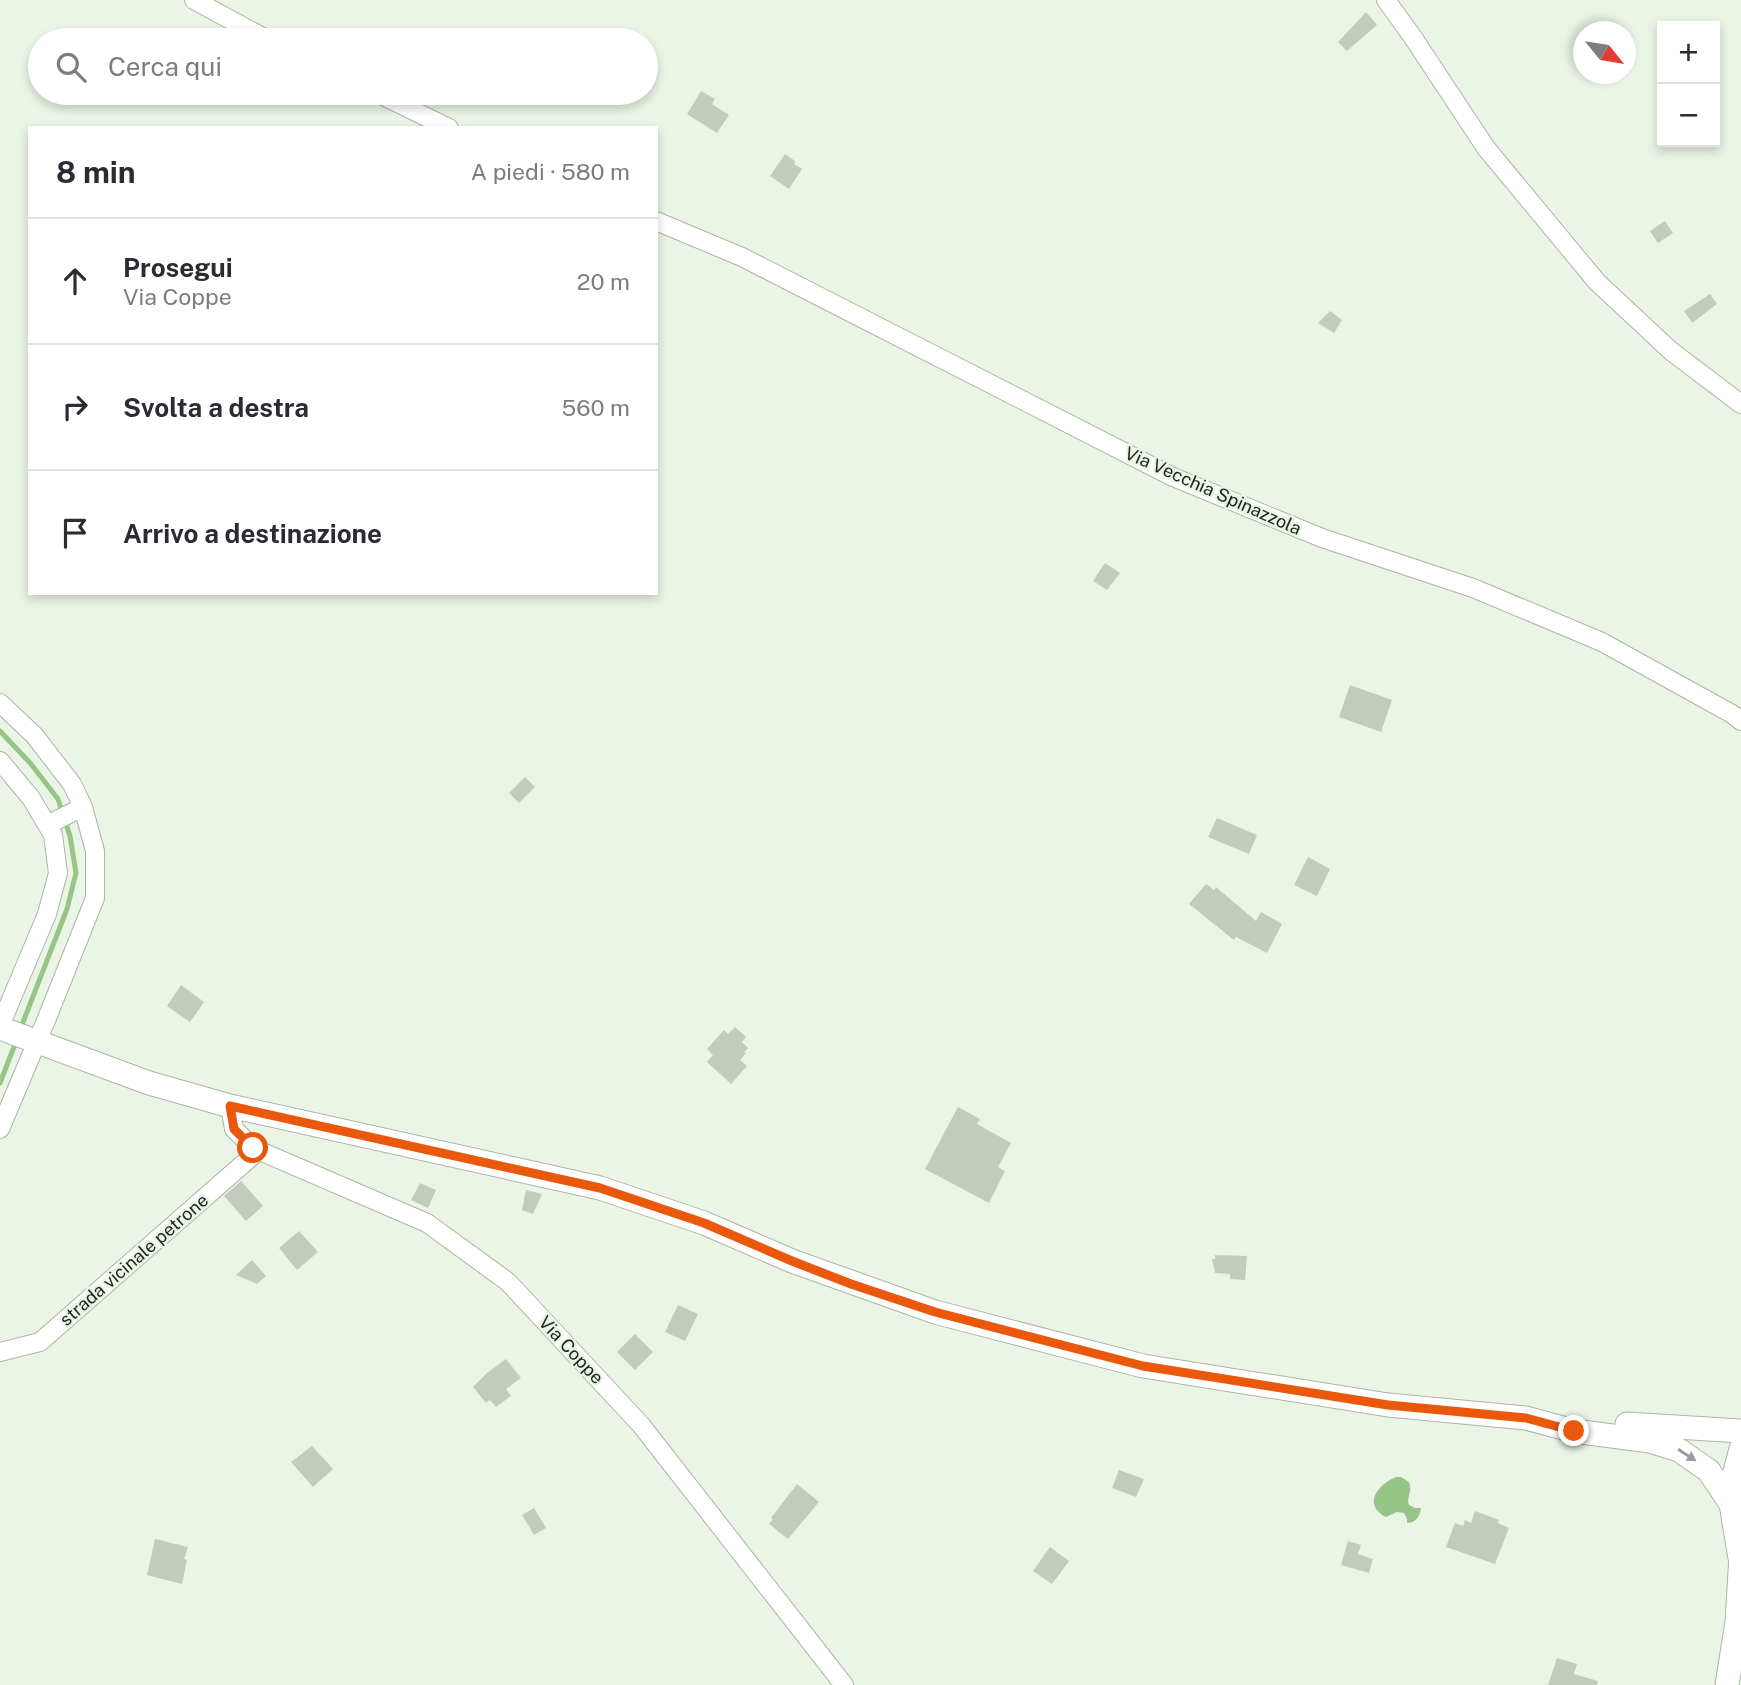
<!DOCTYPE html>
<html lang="it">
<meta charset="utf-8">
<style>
body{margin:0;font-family:"Public Sans",sans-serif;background:#f2f2f3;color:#2b2b33}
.controls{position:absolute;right:21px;top:21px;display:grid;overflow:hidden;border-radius:0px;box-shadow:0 4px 10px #0003}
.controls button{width:63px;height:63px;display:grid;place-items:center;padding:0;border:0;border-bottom:2px solid #e1e1e2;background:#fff;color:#2b2b33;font:35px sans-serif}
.compass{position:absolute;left:1573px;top:21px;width:63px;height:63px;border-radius:50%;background:#fff;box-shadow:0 4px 10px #0003;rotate:120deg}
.stop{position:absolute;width:21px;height:21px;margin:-16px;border:5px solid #ea580c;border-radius:50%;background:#fff}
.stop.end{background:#ea580c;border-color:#fff;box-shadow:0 2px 7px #0008}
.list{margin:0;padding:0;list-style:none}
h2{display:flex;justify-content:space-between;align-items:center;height:91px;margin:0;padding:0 28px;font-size:30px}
h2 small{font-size:23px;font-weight:400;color:#7c7c81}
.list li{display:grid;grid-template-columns:46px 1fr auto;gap:21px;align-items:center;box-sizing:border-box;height:126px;padding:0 28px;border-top:2px solid #e1e1e2}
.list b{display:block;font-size:26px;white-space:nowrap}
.list p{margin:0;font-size:23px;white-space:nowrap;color:#7c7c81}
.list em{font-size:23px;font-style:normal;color:#7c7c81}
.icon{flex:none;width:38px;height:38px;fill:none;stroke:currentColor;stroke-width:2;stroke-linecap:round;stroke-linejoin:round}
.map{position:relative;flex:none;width:1741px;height:1685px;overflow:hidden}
.search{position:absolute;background:#fff;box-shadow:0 4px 10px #0003;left:28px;top:28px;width:630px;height:77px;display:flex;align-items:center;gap:18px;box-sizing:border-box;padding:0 24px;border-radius:38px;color:#7c7c81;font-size:26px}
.panel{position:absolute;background:#fff;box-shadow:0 4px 10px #0003;left:28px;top:126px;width:630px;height:469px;border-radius:0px}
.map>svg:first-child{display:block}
</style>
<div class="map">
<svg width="1741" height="1685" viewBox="0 0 1741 1685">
<rect width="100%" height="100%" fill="#eaf5e6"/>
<path fill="#97c586" d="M1396,1477h5l8,5c4,10 -3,15 0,23l6,3h6c-1,9 -6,15 -14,15v-4l-3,-6 -7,-1 -11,5c-24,-12 -8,-33 10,-40z"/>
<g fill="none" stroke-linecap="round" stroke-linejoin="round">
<path stroke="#97c586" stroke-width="5" d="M0,731l31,33 27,35 12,37 6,37 -9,36 -47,121
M0,1083l17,-44"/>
</g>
<path fill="#c2ccbe" d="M1366,12l11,13 -30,26 -9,-9z
M701,91l14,8 -3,5 17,11 -12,18 -30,-19z
M785,154l10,7 -1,3 8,5 -13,20 -19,-13z
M1665,221l8,12 -15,10 -8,-12z
M1710,294l7,10 -25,19 -8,-12z
M1330,311l12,9 -8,13 -16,-10z
M1105,563l15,10 -13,17 -14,-9z
M1350,685l42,15 -11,32 -42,-15z
M525,777l10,10 -16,16 -10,-10z
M1217,818l40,17 -8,19 -41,-17z
M1308,857l22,12 -13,27 -23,-11z
M1206,884l8,6 2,-3 40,34 5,-9 21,12 -15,29 -31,-16 -2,3 -45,-36z
M181,985l23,17 -14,20 -23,-16z
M735,1027l11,10 -4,5 6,6 -4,4 2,1 -6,7 7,6 -16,18 -24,-22 6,-7 -6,-6 17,-19 4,4z
M958,1107l22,12 -3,5 34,19 -13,24 7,4 -16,32 -64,-34z
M241,1181l22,25 -17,15 -22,-25z
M420,1183l16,7 -8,18 -17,-8z
M526,1190l16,4 -9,20 -11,-4z
M299,1231l19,21 -21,18 -18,-22z
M1215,1255l32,1 -2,24 -15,-1v-5l-15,-1 -3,-14h3z
M252,1260l14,16 -9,8 -21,-9z
M678,1305l20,9 -13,27 -20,-9z
M635,1334l18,18 -18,18 -18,-18z
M506,1359l15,19 -15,11 5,7 -15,11 -6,-7 -4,3 -13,-16 14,-14z
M312,1446l21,23 -20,18 -22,-25z
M1119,1470l25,9 -8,18 -24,-9z
M797,1484l22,18 -31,37 -19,-15 4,-5 -2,-1z
M534,1508l12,20 -12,7 -12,-20z
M1475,1511l24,9 -1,3 11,5 -14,36 -49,-17 9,-24 8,3 2,-6 6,3z
M155,1539l33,8 -4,12 3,1 -5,24 -35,-9z
M1348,1541l13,4 -3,9 15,5 -4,14 -28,-8z
M1050,1547l19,14 -17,23 -19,-13z
M1557,1658l20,6 -3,10 24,7 -1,4h-49z"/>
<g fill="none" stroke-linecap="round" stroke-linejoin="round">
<g stroke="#abb5a7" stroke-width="20">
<path id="minor" d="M194,0l74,40
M1386,0l26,36 74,112 111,134 74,69 70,53
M377,93l72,35
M656,221l86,36 431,220 149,61 151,50 129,54 130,72 9,7
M0,703l34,32 38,49 11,23 12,44v47l-48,120 -47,111
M0,761l31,37 22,37 5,38 -11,41 -47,112
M47,825l36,-18
M230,1106l4,23 19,19 174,75 81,59 133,143 203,260
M0,1352l40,-10 219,-192"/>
</g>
<g stroke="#abb5a7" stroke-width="25">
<path id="major" d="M0,1028l149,55 81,23 370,82 104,35 88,38 143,51 208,54 245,39 138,13 48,13 76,10 29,9 30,21 22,33 9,54
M1627,1424l114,7
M1731,1504l1,-21 9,-34
M1727,1685l10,-63 4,-67"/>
</g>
<use href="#minor" stroke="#fff" stroke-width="18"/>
<use href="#major" stroke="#fff" stroke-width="23"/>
</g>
<defs><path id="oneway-solid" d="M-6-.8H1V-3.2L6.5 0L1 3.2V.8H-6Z" transform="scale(1.75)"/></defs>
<use fill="#9a9c99" href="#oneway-solid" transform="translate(1687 1455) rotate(33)"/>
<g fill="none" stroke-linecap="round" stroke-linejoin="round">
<path stroke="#ea580c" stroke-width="9" d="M253,1148l-19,-19 -4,-23 370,82 104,35 88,38 59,23 84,28 208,54 245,39 138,13 48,13"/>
</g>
<g text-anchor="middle" stroke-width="5" stroke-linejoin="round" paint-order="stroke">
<g font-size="18" fill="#1f221d" stroke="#eaf5e6">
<text transform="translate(1213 491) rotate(24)" y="6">Via Vecchia Spinazzola</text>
<text transform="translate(134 1260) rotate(-41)" y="6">strada vicinale petrone</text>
<text transform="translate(571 1350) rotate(47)" y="6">Via Coppe</text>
</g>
</g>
</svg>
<div class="controls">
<button>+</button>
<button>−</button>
</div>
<svg class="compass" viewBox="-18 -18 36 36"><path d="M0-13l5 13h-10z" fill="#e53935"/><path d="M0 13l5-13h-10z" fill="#7c7c81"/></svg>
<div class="stop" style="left:253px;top:1148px"></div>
<div class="stop end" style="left:1574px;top:1431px"></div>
<div class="search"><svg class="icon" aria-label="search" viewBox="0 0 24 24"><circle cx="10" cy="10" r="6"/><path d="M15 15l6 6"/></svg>Cerca qui</div>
<section class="panel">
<h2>8 min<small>A piedi · 580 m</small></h2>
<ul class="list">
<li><svg class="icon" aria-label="ahead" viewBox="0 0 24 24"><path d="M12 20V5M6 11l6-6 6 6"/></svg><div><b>Prosegui</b><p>Via Coppe</p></div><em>20 m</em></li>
<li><svg class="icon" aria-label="right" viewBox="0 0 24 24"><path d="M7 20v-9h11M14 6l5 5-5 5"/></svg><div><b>Svolta a destra</b></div><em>560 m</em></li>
<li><svg class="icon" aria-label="arrive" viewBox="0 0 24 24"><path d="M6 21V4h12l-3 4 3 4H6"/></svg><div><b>Arrivo a destinazione</b></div></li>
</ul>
</section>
</div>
